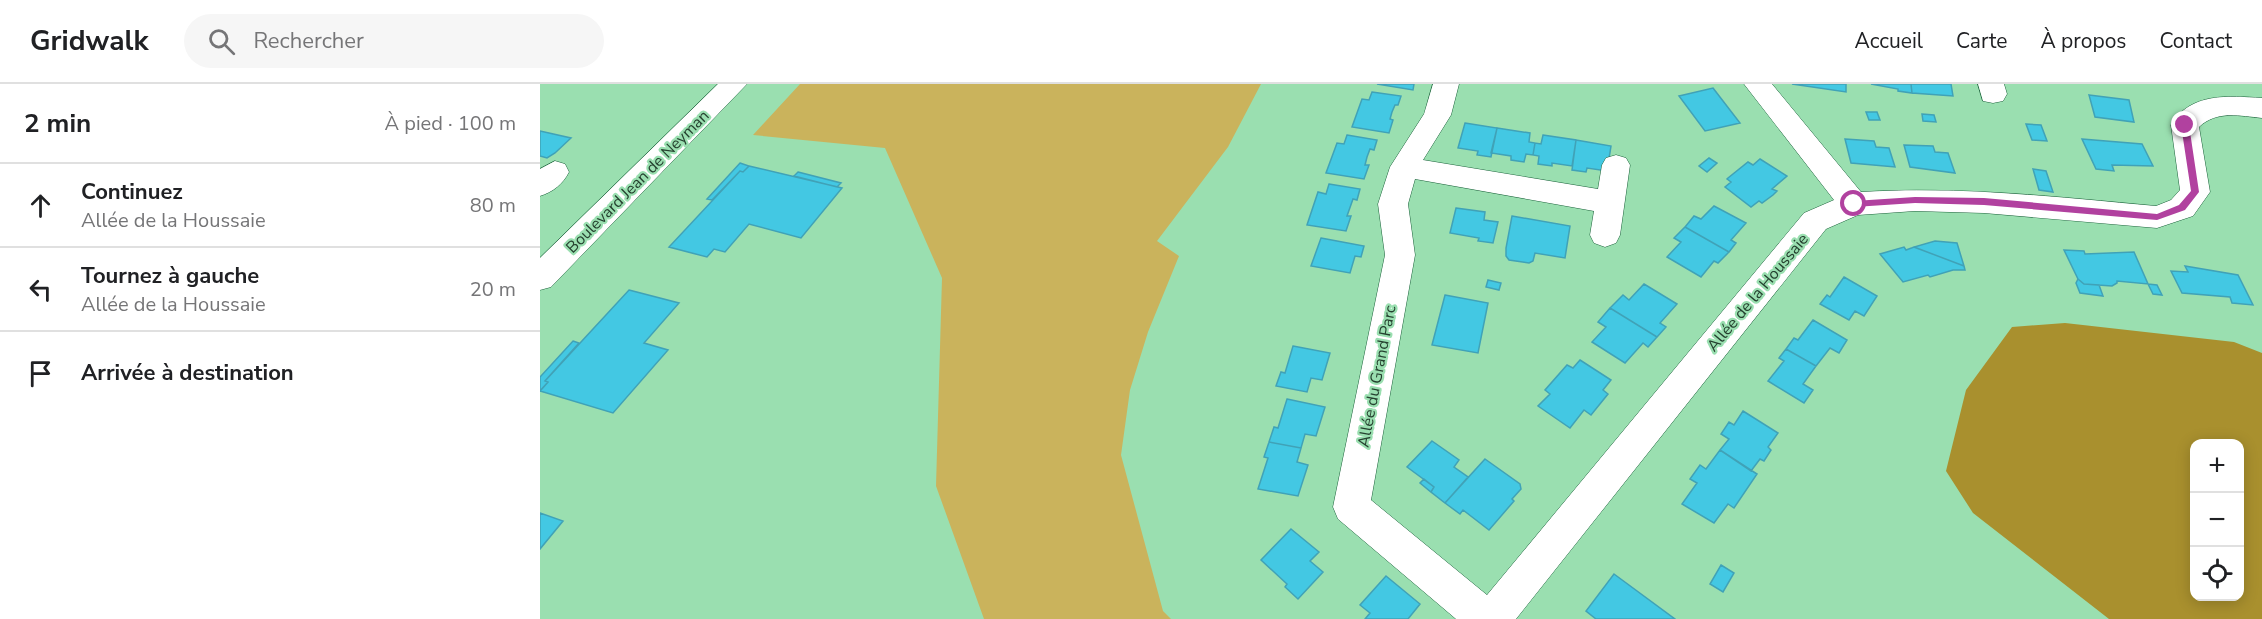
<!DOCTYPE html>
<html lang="fr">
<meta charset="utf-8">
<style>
body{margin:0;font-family:"Nunito Sans",sans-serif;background:#f6f6f6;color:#202124}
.controls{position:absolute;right:18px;bottom:18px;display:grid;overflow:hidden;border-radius:12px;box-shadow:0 3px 15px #0003}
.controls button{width:54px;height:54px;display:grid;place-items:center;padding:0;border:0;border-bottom:2px solid #e0e0e0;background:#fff;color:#202124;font:30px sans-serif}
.stop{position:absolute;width:18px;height:18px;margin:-14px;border:4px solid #b1419f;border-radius:50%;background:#fff}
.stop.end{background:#b1419f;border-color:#fff;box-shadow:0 2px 6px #0008}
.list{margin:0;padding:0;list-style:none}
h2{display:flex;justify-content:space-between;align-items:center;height:78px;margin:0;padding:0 24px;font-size:26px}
h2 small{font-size:20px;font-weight:400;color:#757577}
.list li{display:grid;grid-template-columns:39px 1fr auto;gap:18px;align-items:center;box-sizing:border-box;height:84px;padding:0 24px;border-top:2px solid #e0e0e0}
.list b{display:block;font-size:22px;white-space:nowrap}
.list p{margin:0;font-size:20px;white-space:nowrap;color:#757577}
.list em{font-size:20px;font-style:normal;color:#757577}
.icon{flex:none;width:33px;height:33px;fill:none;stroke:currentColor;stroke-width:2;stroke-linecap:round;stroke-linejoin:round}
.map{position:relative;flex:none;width:1722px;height:535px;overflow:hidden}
header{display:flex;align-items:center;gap:36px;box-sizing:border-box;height:84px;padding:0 30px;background:#fff;border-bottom:2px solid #e0e0e0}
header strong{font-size:28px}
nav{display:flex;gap:33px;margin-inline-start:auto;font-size:21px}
.search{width:420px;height:54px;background:#f6f6f6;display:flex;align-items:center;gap:15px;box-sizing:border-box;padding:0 21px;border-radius:33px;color:#757577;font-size:22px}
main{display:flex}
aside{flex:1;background:#fff}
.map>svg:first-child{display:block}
</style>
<header>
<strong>Gridwalk</strong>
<div class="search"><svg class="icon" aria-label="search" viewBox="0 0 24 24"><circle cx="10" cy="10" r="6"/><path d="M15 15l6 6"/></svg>Rechercher</div>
<nav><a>Accueil</a><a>Carte</a><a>À propos</a><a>Contact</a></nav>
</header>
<main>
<aside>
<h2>2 min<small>À pied · 100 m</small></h2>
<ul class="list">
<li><svg class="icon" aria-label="ahead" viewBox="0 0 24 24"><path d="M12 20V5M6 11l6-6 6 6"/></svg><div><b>Continuez</b><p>Allée de la Houssaie</p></div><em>80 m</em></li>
<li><svg class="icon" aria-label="left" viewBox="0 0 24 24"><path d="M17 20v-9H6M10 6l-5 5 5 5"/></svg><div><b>Tournez à gauche</b><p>Allée de la Houssaie</p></div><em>20 m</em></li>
<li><svg class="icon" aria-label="arrive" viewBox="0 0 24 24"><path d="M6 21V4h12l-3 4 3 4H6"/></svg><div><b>Arrivée à destination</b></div></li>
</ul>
</aside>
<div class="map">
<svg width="1722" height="535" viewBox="0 0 1722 535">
<rect width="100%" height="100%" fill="#9adfb0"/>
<path fill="#cab35c" d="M260,0h461l-33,63 -71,94 22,15 -31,76 -18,58 -9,65 42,156 8,8h-187l-48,-133 6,-208 -57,-130 -132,-13z"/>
<path fill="#a9902e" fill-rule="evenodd" d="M1525,239l169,19 28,11v266h-153l-136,-106 -27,-42 20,-81 46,-63zM1654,360h46v152h-46z"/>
<path fill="#43c8e3" stroke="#40a2b7" stroke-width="1.5" d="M837,0h37l-1,6z
M1252,0h54v8z
M1331,0h40l1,9 -14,-2v-2z
M1371,0h40l2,12 -41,-3z
M1173,4l27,35 -35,8 -26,-35z
M832,8l29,4 -3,9h-3l-3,7 -2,7 3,1 -4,13 -37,-6 10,-28 7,1z
M1549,11l40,5 5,22 -39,-5z
M1326,28h11l3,8h-11z
M1382,30l12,1 2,7 -13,-1z
M925,39l32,5 -6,29 -14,-2 1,-4 -20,-3z
M1486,40l15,1 6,16 -15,-1z
M957,44l33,5 -1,9 6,1 -2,12 -7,-1 -2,8 -13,-2v-4l-20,-3z
M0,47l31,7 -16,15 -8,5 -7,-2z
M807,51l30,5 -3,10 -4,-1 -3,8 -2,8h4l-5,14 -38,-6 11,-30 7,1z
M1003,51l33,5 -4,26 -20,-3v3l-14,-2 1,-8 -6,-1 2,-12 6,1z
M1305,55l29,2 2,6 13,1 6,19 -44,-4z
M1542,55l60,5 11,22 -41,-1 2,6 -18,-2z
M1036,56l35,6 -4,25 -20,-3 -1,4 -14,-2z
M1364,61l29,1 2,6 13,1 7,20 -45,-6z
M1169,74l8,5 -10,9 -8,-6z
M1220,75l27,17 -15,13 5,2 -4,4 -11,8 -3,-2 -8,6 -26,-20 6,-5 -4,-3 1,-1 20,-16 5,3z
M200,79l9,3 -6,6 -3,-1 -28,29 -5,-1z
M209,82l93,22 -41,50 -52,-14 -24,28 -11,-3 -7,8 -38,-10 71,-76 3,1z
M1493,85l13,2 7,21 -14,-2z
M258,88l43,11 -4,4 -43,-11z
M789,100l31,5 -3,11 -4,-1 -6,17h4l-5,15 -39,-6 11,-33 8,2z
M1174,122l32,17 -15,17 5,3 -7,9 -44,-25 9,-11 7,3z
M916,124l29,4 -1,8 14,2 -5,21 -15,-2 1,-3 -29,-5z
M972,132l58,10 -5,32 -30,-5 -2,8 -4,2 -20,-3 -3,-4v-8z
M1145,143l44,25 -11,11 -4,-2 -13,16 -34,-20 14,-15 -7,-4z
M781,154l43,8 -3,11 -6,-1 -5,17 -39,-7z
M1395,157l22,2 7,23 -50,-19z
M1364,163l2,3 8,-3 50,19 1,4h-12l-23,7 -2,-2 -25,7 -23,-28z
M1524,166l20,1 1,3 49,-2 14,32 -31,-3v2l-5,3 -28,-2 -6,-5z
M1645,182l53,9 15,30 -21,-2 -2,-6 -48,-4 -11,-22 17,1z
M1304,193l33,19 -13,20 -9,-5 -6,9 -29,-16 7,-9 3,2z
M1538,195l6,5 15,1 4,11 -23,-3 -4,-10z
M948,196l13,3 -2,7 -13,-3z
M1104,200l33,20 -17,19 6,4 -9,10 -47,-29 13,-13 6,5z
M1608,200l9,1 5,10 -9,-1z
M89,206l50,13 -35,40 24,7 -55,63 -73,-22 8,-9 -3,-1z
M905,211l43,8 -10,50 -46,-8z
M1070,224l47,29 -9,10 -5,-4 -18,20 -33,-21 14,-15 -8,-5z
M1273,236l34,20 -8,13 -9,-5 -14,18 -30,-17 8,-11 4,2z
M33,257l6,2 -34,38 3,1 -8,9v-14z
M753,262l37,7 -8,27 -11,-2 -4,14 -31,-6 5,-14 4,1z
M1246,265l30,17 -13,18 10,6 -9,13 -36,-22 16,-20 -5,-3z
M1040,276l31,20 -8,10 5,4 -17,21 -7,-5 -14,18 -32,-22 12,-12 -5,-4 22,-25 6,3z
M747,315l38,8 -9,29 -11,-2 -4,14 -32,-6 5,-15 4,1z
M1203,327l35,22 -10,14 3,3 -7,11 -4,-2 -9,12 -31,-21 9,-11 -8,-5 8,-12 5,3z
M892,357l27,19 -5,7 14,10 -23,26 -14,-11 3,-5 -27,-20z
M729,358l32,6 -4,14 11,3 -10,31 -40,-7 10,-31 -4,-1z
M1180,366l37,24 -23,34 -6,-4 -14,19 -32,-19 15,-21 -7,-4 10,-14 6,4z
M945,375l35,25 1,5 -9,10 2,2 -25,29 -26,-20 -3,4 -15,-11z
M884,395l10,8 -3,5 -11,-9z
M0,429l23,8 -23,28z
M751,445l28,23 -9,9 13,11 -25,27 -13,-12 2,-3 -26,-24z
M1181,481l13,8 -11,19 -13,-8z
M1074,490l61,45h-79l-10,-8z
M846,492l34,28 -12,15h-43l5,-6 -10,-8z"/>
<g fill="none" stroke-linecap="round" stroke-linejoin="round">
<g stroke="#1a613a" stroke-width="1">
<path id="minor" d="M178,0h29l-196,203 -11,3v-32z
M893,0h26l-8,31 -28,45 175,29 4,-24 4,-7 10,-3 10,3 4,7 -10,70 -4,8 -11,4 -11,-4 -4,-8 4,-24 -179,-32 -7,25 7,51 -44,245 116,95 317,-382 30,-13 -90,-116h28l89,108c99,-6 197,5 295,14l15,-6 9,-10 -9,-65c19,-33 58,-29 91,-27v20c-22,-2 -45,-8 -63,9l11,65 -17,24 -36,12 -173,-15 -69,-2 -57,4 -32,14 -310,390h-60l-118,-100 -5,-12 52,-252 -7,-51 12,-37 34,-53z
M1438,0h26l3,10 -4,7 -10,2 -10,-2z
M15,77l10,3 4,8c-6,12 -16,20 -29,24v-27z"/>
</g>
<use href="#minor" fill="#fff" fill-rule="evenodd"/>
</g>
<path fill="#b1419f" d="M1645,38l4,3 10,67 -14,18 -28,10 -173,-15 -69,-2 -61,4 -5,-3 5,-3 61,-4 69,1 173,16 22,-9 12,-14 -10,-66z"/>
<g text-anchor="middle" stroke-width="4.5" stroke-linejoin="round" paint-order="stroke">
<g font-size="16" fill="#25412f" stroke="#9adfb0">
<text transform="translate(97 97) rotate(-45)" y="6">Boulevard Jean de Neyman</text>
<text transform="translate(1217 208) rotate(-50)" y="6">Allée de la Houssaie</text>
<text transform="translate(836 292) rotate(-79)" y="6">Allée du Grand Parc</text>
</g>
</g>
</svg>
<div class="controls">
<button>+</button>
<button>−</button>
<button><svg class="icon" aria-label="locate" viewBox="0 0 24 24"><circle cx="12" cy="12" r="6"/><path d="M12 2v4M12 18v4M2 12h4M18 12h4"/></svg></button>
</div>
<div class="stop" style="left:1314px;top:120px"></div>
<div class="stop end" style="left:1645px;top:41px"></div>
</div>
</main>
